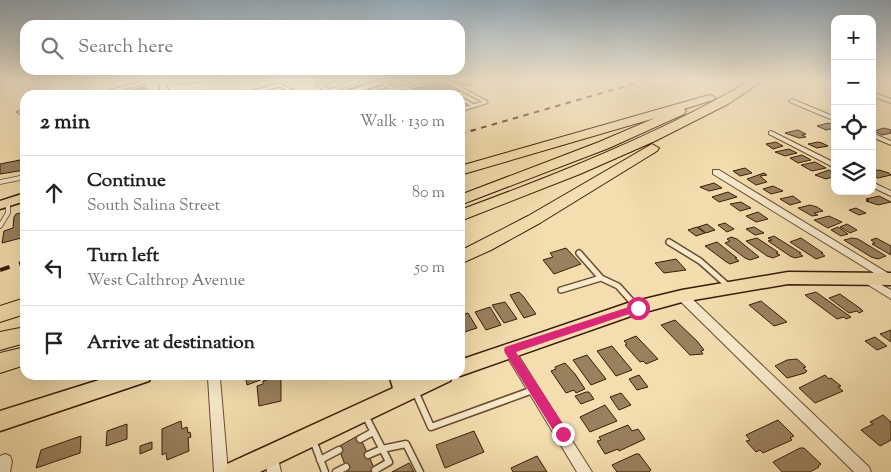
<!DOCTYPE html>
<meta charset="utf-8">
<style>
body{margin:0;font-family:"Sorts Mill Goudy",serif;background:#f2f2f2;color:#222}
.controls{position:absolute;right:15px;top:15px;display:grid;overflow:hidden;border-radius:10px;box-shadow:0 5px 20px #0002}
.controls button{width:45px;height:45px;display:grid;place-items:center;padding:0;border:0;border-bottom:1px solid #e0e0e0;background:#fff;color:#222;font:25px sans-serif}
.stop{position:absolute;width:15px;height:15px;margin:-11px;border:4px solid #db2777;border-radius:50%;background:#fff}
.stop.end{background:#db2777;border-color:#fff;box-shadow:0 1px 5px #0008}
.list{margin:0;padding:0;list-style:none}
h2{display:flex;justify-content:space-between;align-items:center;height:65px;margin:0;padding:0 20px;font-size:21px}
h2 small{font-size:16px;font-weight:400;color:#767676}
.list li{display:grid;grid-template-columns:32px 1fr auto;gap:15px;align-items:center;box-sizing:border-box;height:75px;padding:0 20px;border-top:1px solid #e0e0e0}
.list b{display:block;font-size:19px;white-space:nowrap}
.list p{margin:0;font-size:16px;white-space:nowrap;color:#767676}
.list em{font-size:16px;font-style:normal;color:#767676}
.icon{flex:none;width:28px;height:28px;fill:none;stroke:currentColor;stroke-width:2;stroke-linecap:round;stroke-linejoin:round}
.map{position:relative;flex:none;width:891px;height:472px;overflow:hidden}
.search{position:absolute;background:#fff;box-shadow:0 5px 20px #0002;left:20px;top:20px;width:445px;height:55px;display:flex;align-items:center;gap:12px;box-sizing:border-box;padding:0 18px;border-radius:15px;color:#767676;font-size:19px}
.panel{position:absolute;background:#fff;box-shadow:0 5px 20px #0002;left:20px;top:90px;width:445px;height:290px;border-radius:15px}
.map>svg:first-child{display:block}
</style>
<div class="map">
<svg width="891" height="472" viewBox="0 0 891 472">
<rect width="100%" height="100%" fill="#f4deaf"/>
<filter id="stains"><feTurbulence type="fractalNoise" baseFrequency=".004" numOctaves="4"/><feColorMatrix values="0 0 0 0 .2 0 0 0 0 .09 0 0 0 0 .02 0 0 0 .5 -.17"/></filter>
<radialGradient id="worn" r=".72"><stop offset=".6" stop-color="#630" stop-opacity="0"/><stop offset="1" stop-color="#630" stop-opacity=".3"/></radialGradient>
<path fill="#9a815e" stroke="#391c06" d="M192,80h18l-29,5 -2,-3z
M448,80h22l5,3 -8,3z
M443,81l19,9 -13,5h-25l-11,-6z
M145,87l2,4 -15,3v-4z
M269,89l8,6h-31z
M828,123l7,2v3l-9,2 -9,-4z
M884,128l7,2v3l-9,2 -8,-4z
M798,130l8,4 -4,1 4,2 -7,1 -14,-5z
M776,142l7,4 -10,3 -7,-5z
M818,142l4,1 6,3 -11,2 -9,-4z
M789,149l8,4 -12,3 -10,-4z
M802,155l9,5 -13,3 -8,-5z
M25,159v11l-25,4v-10z
M815,162l11,6 -14,3 -11,-6z
M745,168l7,5 -12,3 -7,-5z
M829,170l6,3v3l-9,3 -11,-4z
M879,170l10,3 2,2 -13,3 -6,-3v-4z
M764,173l3,2 -7,1 7,6 -11,3 -9,-6z
M714,183l8,5 -13,3 -9,-4z
M773,186l10,5 -12,3 -8,-5z
M728,192l9,5 -18,5 -7,-5z
M793,196l8,6 -11,3 -10,-6z
M879,196l12,6 -13,3 -12,-4 3,-1 -3,-1z
M741,202l10,6 -11,3 -10,-7z
M810,205l7,2 6,4 -9,2 4,2 -6,1 -14,-8z
M856,208l10,5 -7,2 -10,-5z
M25,212v25l-23,6 2,-12 9,-3 1,-11 2,-3z
M758,212l10,7 -12,3 -10,-6z
M829,216l13,6 -14,6 -14,-8z
M725,223l9,6 -7,3 -9,-7z
M707,224l8,6 -9,3 -8,-6z
M847,224l10,6 -7,3 -10,-6z
M697,227l8,6 -9,3 -8,-6z
M754,227l10,6 -9,2 -9,-6z
M838,227l10,7 -7,2 -10,-6z
M774,236l27,17h-2l4,3 -8,2 -5,-2 -22,-15 4,-1 -4,-2z
M731,237l6,2 22,18 -9,3 -5,-2 -20,-15 5,-2 -3,-2z
M757,238l21,14 -2,1 4,2 -7,3 -6,-2 -21,-15z
M801,238l22,15h-2l4,3 -9,3 -26,-17z
M852,238l6,1 28,17 -8,3 -7,-2 -27,-17z
M876,238l15,8v9l-19,-11 3,-1 -4,-3z
M717,242l20,16h-2l4,3 -9,3 -5,-3 -20,-15z
M566,248l15,16 -27,10 -11,-14 10,-3 -3,-4z
M676,259l10,11 -22,3 -9,-10z
M519,292l4,4 13,18 -12,4 -14,-23z
M816,292l35,25 -5,2 -2,-2 -7,2 -32,-24z
M840,294l21,15 2,2 -4,2 -2,-2 -8,2 -20,-15z
M761,301l26,21 -13,4 -25,-21z
M505,302l12,17 -13,4 -12,-18z
M490,307l11,18 -15,5 -11,-18z
M468,313l9,15 -16,5 -1,-18z
M675,320l22,21 7,9 -3,1 2,3 -13,1 -29,-30z
M891,330v12l-11,-8z
M636,336l3,3 19,20 -12,5 -3,-3 -3,1 -15,-17 2,-1 -3,-3z
M875,337l12,9 -10,4 -12,-9z
M612,346l20,24 -16,6 -19,-25z
M587,355l19,24 -15,6 -18,-25z
M797,359l9,8 -3,1 4,3 -2,2 -18,5 -12,-12 12,-6z
M565,363l10,11 10,15 -9,4 -2,-3 -8,3 -15,-22 5,-2 -1,-2z
M245,375h16l2,4 -16,6z
M278,375v3l3,-1v24l-22,5 -2,-20 6,-2v-3l4,-1 -1,-4z
M639,375l9,12 -11,3 -8,-11z
M825,375l4,4 2,-1 10,8 -3,1 5,4 -28,12 -16,-15z
M586,392h3l5,7 -13,5 -6,-8z
M621,393l10,12 -12,5 -9,-13z
M605,405l12,16 -27,11 -10,-15z
M883,415l8,7v18l-11,6 -19,-16 12,-6 -3,-2z
M778,420l16,16 -4,2 2,2 -29,13 -3,-3 -4,2 -10,-11 4,-1 -4,-5z
M181,421l1,8 5,-2 1,6 2,-1 1,5 -3,1 1,13 -22,9 -1,-7 -4,2v-26z
M127,424v15l-21,7 1,-15z
M628,425l4,6 6,-2 7,10 -26,12 -1,-2 -13,5 -8,-13 4,-1 -2,-3z
M474,431l10,21 -39,16 -9,-23z
M359,435l17,37h-28l-10,-25z
M81,436l-1,17 -44,15 5,-18z
M152,442v7l-12,5v-8z
M800,448h4l17,16 -3,2 1,1 -9,5h-28l-9,-10z
M636,454h3l12,16 -2,2h-32l-5,-7z
M537,456l10,16h-34l-2,-4z
M409,463l5,9h-22z"/>
<g fill="none" stroke-linecap="round" stroke-linejoin="round">
<g stroke="#684c30" stroke-width="5">
<path id="service-far3" d="M332,80l-14,5 18,10
M409,80l5,3 10,-3
M444,80l42,22 -26,8
M382,83l11,6 12,-2
M414,83l-9,4 14,8
M162,84l25,-4
M359,89l13,4 21,-4
M329,91l33,-11
M242,95l38,-10 16,9
M460,98l14,8"/>
</g>
<g stroke="#684c30" stroke-width="5.5">
<path id="service-far2" d="M0,182l25,-5
M0,226l8,-13v-11"/>
</g>
<g stroke="#684c30" stroke-width="8">
<path id="service-far1" d="M669,242l31,19 27,24
M579,253l22,25 17,8 17,19
M561,290l40,-12"/>
</g>
<g stroke="#684c30" stroke-width="9">
<path id="service" d="M415,391l16,36 102,-37
M366,417l23,45 -14,8
M360,439l13,-7
M313,440l12,32
M368,455l14,-6 24,-5 14,28
M320,460l19,-10
M336,472l10,-5"/>
</g>
<g stroke="#684c30" stroke-width="2">
<path id="minor" d="M149,80h10l-58,15h-10z
M872,92l19,7v4l-19,-7z
M792,99l43,18v4l-45,-19 -1,-1z
M25,109v4l-5,1 -3,-2z
M771,131l64,32v5l-66,-34v-2z
M872,133l19,8v4l-19,-8z
M713,170h6l172,105v7l-4,-1 -174,-107z
M872,182l19,9v5l-19,-9z
M865,276l26,14v9l-29,-18 -2,-2 2,-2z
M682,292l4,1 183,174 2,5h-17l-176,-173 -1,-3 1,-3z
M509,345l4,2 79,125h-15l-72,-119 -2,-3 2,-3z
M209,375h10l1,3 8,94h-14l-6,-94z
M271,447l5,2 5,23h-14l-3,-18 2,-5z
M5,454l5,2 2,5 -2,11h-10v-16z"/>
</g>
<g stroke="#684c30" stroke-width="3">
<path id="tertiary" d="M158,80h6l6,15h-8z"/>
</g>
<g stroke="#391c06" stroke-width="3">
<path id="primary" d="M379,80h14l-42,15h-15z
M25,193v8l-25,8v-8z
M788,272l103,1v12l-103,-1 -106,18 -51,14 -171,60 -4,-1h4v-15l168,-57 54,-13z
M115,375h37l-3,6 -149,50v-20z
M389,375h20l2,5 11,-5h31l-3,6 -190,91h-36l3,-8 166,-76z"/>
</g>
<g stroke="#391c06" stroke-width="2">
<path id="motorway" d="M751,80h13l-36,24 -73,37 -75,33 -120,47v-11c100,-37 199,-76 291,-130z
M709,95l4,1 2,2 -2,2 -29,9 2,2 -2,3 -75,34 -149,57v-10l139,-53 56,-24 -195,57v-9z
M652,144l7,4 -2,3 -117,72 -49,27 -31,14v-13l68,-35z
M25,298v16l-25,8v-16z
M25,327v16l-25,7v-18z
M25,347v18l-25,8v-20z"/>
</g>
<use href="#service-far3" stroke="#f8eacb" stroke-width="3"/>
<use href="#service-far2" stroke="#f8eacb" stroke-width="4"/>
<use href="#service-far1" stroke="#f8eacb" stroke-width="5"/>
<use href="#service" stroke="#f8eacb" stroke-width="6"/>
<use href="#minor" fill="#f8eacb" fill-rule="evenodd"/>
<use href="#tertiary" fill="#f8eacb" fill-rule="evenodd"/>
<use href="#primary" fill="#f4deaf" fill-rule="evenodd"/>
<use href="#motorway" fill="#f4deaf" fill-rule="evenodd"/>
<path stroke="#391c06" stroke-width="2" stroke-dasharray="5.5 5.5" stroke-linecap="butt" d="M460,134l187,-54"/>
<path stroke="#391c06" stroke-width="4" stroke-dasharray="10 10" stroke-linecap="butt" d="M0,270l25,-8"/>
</g>
<linearGradient id="sky" x2="0" y2="1"><stop stop-color="#93aaba"/><stop offset="0.55" stop-color="#faf0db"/><stop offset="1" stop-color="#faf0db" stop-opacity="0"/></linearGradient>
<rect width="891" height="146" fill="url(#sky)"/>
<path fill="#db2777" d="M638,304l3,1v5l-125,42 51,78 2,4 -2,4 -4,2 -5,-2 -53,-85 -1,-3 1,-3z"/>
<rect width="100%" height="100%" filter="url(#stains)"/>
<rect width="100%" height="100%" fill="url(#worn)"/>
</svg>
<div class="controls">
<button>+</button>
<button>−</button>
<button><svg class="icon" aria-label="locate" viewBox="0 0 24 24"><circle cx="12" cy="12" r="6"/><path d="M12 2v4M12 18v4M2 12h4M18 12h4"/></svg></button>
<button><svg class="icon" aria-label="layers" viewBox="0 0 24 24"><path d="M12 4l9 5-9 5-9-5zM3 14l9 5 9-5"/></svg></button>
</div>
<div class="stop" style="left:638px;top:308px"></div>
<div class="stop end" style="left:563px;top:434px"></div>
<div class="search"><svg class="icon" aria-label="search" viewBox="0 0 24 24"><circle cx="10" cy="10" r="6"/><path d="M15 15l6 6"/></svg>Search here</div>
<section class="panel">
<h2>2 min<small>Walk · 130 m</small></h2>
<ul class="list">
<li><svg class="icon" aria-label="ahead" viewBox="0 0 24 24"><path d="M12 20V5M6 11l6-6 6 6"/></svg><div><b>Continue</b><p>South Salina Street</p></div><em>80 m</em></li>
<li><svg class="icon" aria-label="left" viewBox="0 0 24 24"><path d="M17 20v-9H6M10 6l-5 5 5 5"/></svg><div><b>Turn left</b><p>West Calthrop Avenue</p></div><em>50 m</em></li>
<li><svg class="icon" aria-label="arrive" viewBox="0 0 24 24"><path d="M6 21V4h12l-3 4 3 4H6"/></svg><div><b>Arrive at destination</b></div></li>
</ul>
</section>
</div>
